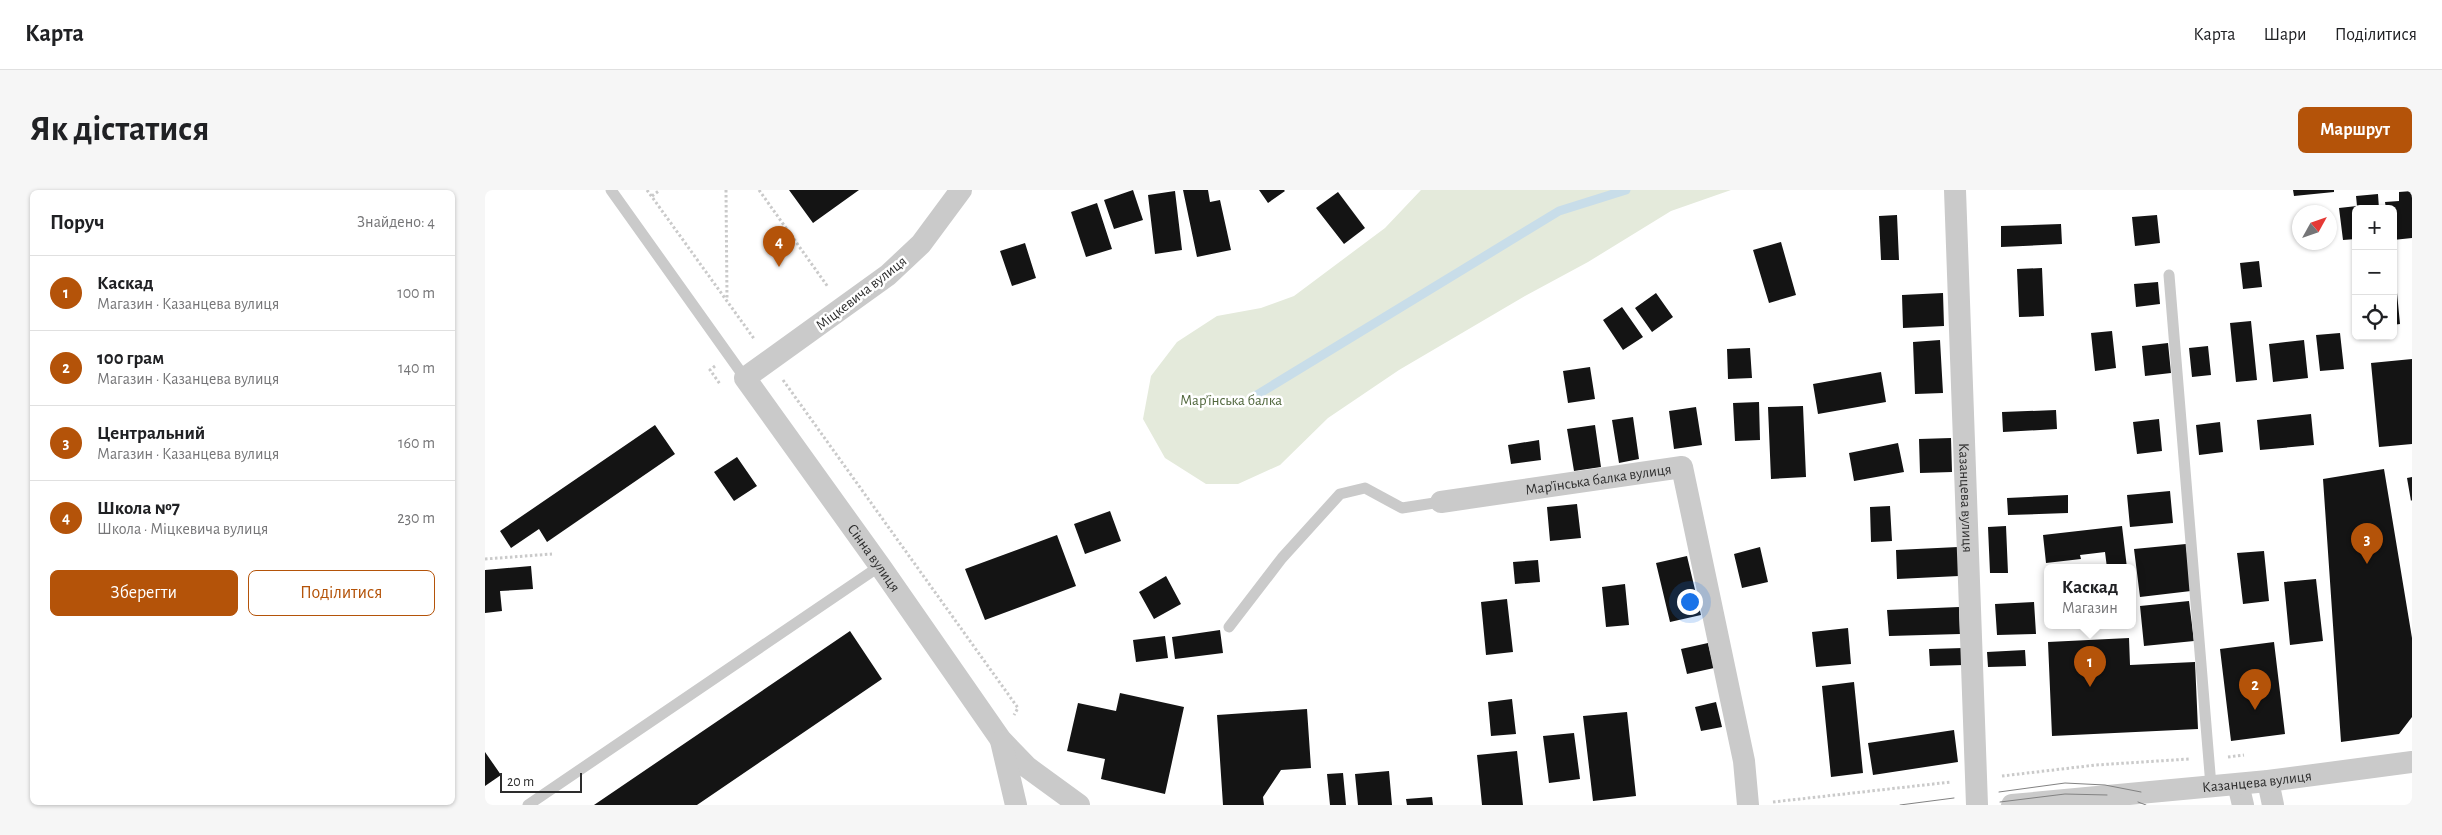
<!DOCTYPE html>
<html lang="uk">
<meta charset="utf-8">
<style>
body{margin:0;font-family:"Alegreya Sans",sans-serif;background:#f6f6f6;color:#202124}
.controls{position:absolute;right:15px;top:15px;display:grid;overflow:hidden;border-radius:8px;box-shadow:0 1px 4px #0004}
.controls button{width:45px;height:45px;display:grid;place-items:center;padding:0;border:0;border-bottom:1px solid #e0e0e0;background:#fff;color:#202124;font:25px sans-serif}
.compass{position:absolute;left:1807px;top:15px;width:45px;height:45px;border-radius:50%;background:#fff;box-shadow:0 1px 4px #0004;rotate:50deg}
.scale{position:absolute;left:15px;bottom:12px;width:82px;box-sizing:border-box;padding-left:5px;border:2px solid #2d2d2d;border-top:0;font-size:14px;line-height:18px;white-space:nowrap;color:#2d2d2d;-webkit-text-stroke:4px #fff;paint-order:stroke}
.you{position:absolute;left:1204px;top:411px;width:18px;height:18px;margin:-12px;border:4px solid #fff;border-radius:50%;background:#1a73e8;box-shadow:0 0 0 8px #1a73e833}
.badge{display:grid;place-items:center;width:32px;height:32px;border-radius:50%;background:#b45309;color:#fff;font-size:16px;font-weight:700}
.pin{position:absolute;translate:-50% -41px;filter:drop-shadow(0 1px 2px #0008)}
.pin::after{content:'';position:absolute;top:26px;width:18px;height:15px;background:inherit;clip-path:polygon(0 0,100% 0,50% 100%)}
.popup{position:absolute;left:1559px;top:374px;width:92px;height:65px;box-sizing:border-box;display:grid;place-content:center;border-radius:8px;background:#fff;filter:drop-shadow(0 1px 4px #0005);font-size:16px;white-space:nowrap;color:#757577}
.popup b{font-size:19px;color:#202124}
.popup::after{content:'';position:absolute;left:50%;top:100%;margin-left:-10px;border:10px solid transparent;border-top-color:#fff}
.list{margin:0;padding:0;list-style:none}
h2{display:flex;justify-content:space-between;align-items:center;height:65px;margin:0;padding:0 20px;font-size:21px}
h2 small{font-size:16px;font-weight:400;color:#757577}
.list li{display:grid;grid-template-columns:32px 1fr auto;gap:15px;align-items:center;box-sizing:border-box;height:75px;padding:0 20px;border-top:1px solid #e0e0e0}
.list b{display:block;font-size:19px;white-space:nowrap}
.list p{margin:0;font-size:16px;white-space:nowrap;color:#757577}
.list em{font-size:16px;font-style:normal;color:#757577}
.actions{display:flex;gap:10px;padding:15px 20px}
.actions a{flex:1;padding:11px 0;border:1px solid #b45309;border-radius:8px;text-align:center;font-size:18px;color:#b45309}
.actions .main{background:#b45309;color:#fff}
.icon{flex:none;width:28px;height:28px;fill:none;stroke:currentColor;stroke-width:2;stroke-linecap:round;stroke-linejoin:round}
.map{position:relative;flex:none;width:1927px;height:615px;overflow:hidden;border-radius:8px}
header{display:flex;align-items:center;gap:30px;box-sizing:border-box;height:70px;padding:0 25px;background:#fff;border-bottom:1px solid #e0e0e0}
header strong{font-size:24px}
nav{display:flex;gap:28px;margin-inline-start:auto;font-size:18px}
.intro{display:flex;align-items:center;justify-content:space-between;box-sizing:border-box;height:120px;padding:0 30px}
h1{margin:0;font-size:35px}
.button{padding:12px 22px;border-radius:8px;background:#b45309;color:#fff;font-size:18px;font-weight:700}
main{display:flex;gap:30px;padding:0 30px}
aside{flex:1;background:#fff;border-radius:8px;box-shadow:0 1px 4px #0004}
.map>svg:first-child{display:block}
</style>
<header>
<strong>Карта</strong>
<nav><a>Карта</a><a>Шари</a><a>Поділитися</a></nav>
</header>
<div class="intro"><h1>Як дістатися</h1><a class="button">Маршрут</a></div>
<main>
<aside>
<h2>Поруч<small>Знайдено: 4</small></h2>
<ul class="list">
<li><span class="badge">1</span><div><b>Каскад</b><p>Магазин · Казанцева вулиця</p></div><em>100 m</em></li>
<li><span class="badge">2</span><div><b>100 грам</b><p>Магазин · Казанцева вулиця</p></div><em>140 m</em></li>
<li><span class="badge">3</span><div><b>Центральний</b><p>Магазин · Казанцева вулиця</p></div><em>160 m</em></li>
<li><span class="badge">4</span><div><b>Школа №7</b><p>Школа · Міцкевича вулиця</p></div><em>230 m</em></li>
</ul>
<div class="actions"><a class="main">Зберегти</a><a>Поділитися</a></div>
</aside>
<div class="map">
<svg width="1927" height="615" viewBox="0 0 1927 615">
<rect width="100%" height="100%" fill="#fff"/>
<path fill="#e4eadb" d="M936,0h310l-60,21 -83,51 -63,34 -126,74 -71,48 -48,47 -42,19h-32l-41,-26 -22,-39 8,-43 26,-34 40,-26 44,-8 33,-12 91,-68z"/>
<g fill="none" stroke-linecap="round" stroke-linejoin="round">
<path stroke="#c8dde9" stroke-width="9" d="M770,206l304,-185 67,-21"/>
</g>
<path fill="#141414" d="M304,0h70l-46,33z
M648,0l10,30 -29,9 -10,-29z
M698,0h25l2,12 10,-2 11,50 -34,7z
M774,0h25l1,1 -17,12z
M1808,0h41v2l-40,4z
M690,1l7,59 -27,4 -7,-59z
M1927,1v47l-19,2v-31h-7l-1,-7 14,-1v-9z
M853,2l27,36 -21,16 -28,-36z
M1893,4l1,15h-23v30l-13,1 -4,-32 18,-2 -1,-10z
M612,13l15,46 -26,8 -15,-45z
M1412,25l2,45h-18l-2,-44z
M1672,25l3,28 -25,3 -3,-29z
M1576,34l1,20 -61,3v-21z
M1296,52l15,53 -27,8 -16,-53z
M540,53l11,35 -24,8 -12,-35z
M1774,71l3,26 -19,2 -3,-26z
M1557,78l2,48 -25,1 -2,-48z
M1908,82h2l5,52 -7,1z
M1673,92l2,22 -24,3 -2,-23z
M1171,103l17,24 -21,15 -17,-24z
M1458,103l1,33 -41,2 -1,-33z
M1137,117l21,30 -20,13 -20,-30z
M1766,131l6,59 -21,2 -6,-59z
M1627,141l4,37 -21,3 -4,-38z
M1855,143l4,36 -24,2 -4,-36z
M1455,150l3,53 -28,1 -2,-52z
M1819,150l4,38 -35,4 -4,-38z
M1683,153l3,30 -26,3 -3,-30z
M1723,156l3,29 -19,2 -3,-29z
M1265,158l2,30 -24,1 -1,-30z
M1927,169v85l-33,3 -8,-84z
M1105,177l5,32 -27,4 -5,-32z
M1396,182l5,30 -68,12 -5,-30z
M1274,212l1,38 -25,1 -2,-38z
M1318,216l3,71 -35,2 -3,-72z
M1211,217l6,38 -28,4 -5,-38z
M1571,220l1,19 -54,3 -1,-20z
M1826,224l3,31 -54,5 -3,-30z
M1148,227l6,42 -20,4 -7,-43z
M1674,229l3,32 -25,3 -4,-32z
M1735,232l3,30 -24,3 -3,-30z
M170,235l20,29 -128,88 -8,-13 -28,19 -11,-17z
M1110,235l6,42 -27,4 -7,-42z
M1466,248l1,34 -32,1 -1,-34z
M1054,250l2,20 -30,4 -3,-19z
M1413,253l6,29 -50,9 -5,-28z
M252,267l20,29 -23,15 -20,-29z
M1899,279l28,169v79l-13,17 -58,8 -18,-263z
M1927,287v23l-1,1 -4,-23z
M1685,301l3,32 -43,4 -3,-32z
M1583,305v18l-60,2 -1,-17z
M1092,314l4,34 -31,3 -3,-34z
M1405,316l2,35 -21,1 -1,-35z
M625,321l11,30 -36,13 -11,-30z
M1521,336l2,47h-18l-2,-46z
M1637,336l5,42h-20l-2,-16 -25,3 1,4 -35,4 -3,-28z
M572,345l19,51 -91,34 -20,-51z
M1701,354l5,47 -51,6 -6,-48z
M1275,357l8,35 -26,6 -8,-34z
M1473,357l1,29 -62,3 -1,-29z
M1779,361l5,50 -26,3 -6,-51z
M1202,366l14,59 -31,7 -14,-59z
M1053,370l2,22 -25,2 -2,-22z
M46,376l2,23 -33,2 2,20 -17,2v-43z
M681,386l15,28 -27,15 -15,-27z
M1831,389l7,62 -33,4 -6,-63z
M1140,394l4,41 -23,2 -4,-40z
M1022,409l6,53 -27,3 -5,-53z
M1704,411l5,40 -50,5 -4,-40z
M1549,412l2,32 -39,1 -2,-31z
M1474,417l1,27 -71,2 -2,-26z
M1363,438l3,36 -35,3 -4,-35z
M735,440l3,23 -48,6 -3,-22z
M365,441l32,48 -185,126h-103z
M680,446l3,22 -32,4 -3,-22z
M1644,448l1,27 65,-3 3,67 -146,7 -4,-94z
M1789,452l11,92 -54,7 -11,-92z
M1223,453l6,25 -27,6 -6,-25z
M1478,458l1,17 -34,1 -1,-17z
M1540,460l1,16 -38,1 -1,-15z
M1369,492l9,91 -32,4 -9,-91z
M635,503l64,14 -19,87 -64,-15 4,-20 -38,-8 11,-48 38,8z
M1027,509l4,35 -25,2 -3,-34z
M1231,512l6,25 -21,4 -6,-24z
M822,519l4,59 -30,2 -18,27 1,8h-41l-6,-90z
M1142,522l9,84 -43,5 -10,-85z
M1469,540l4,32 -85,13 -5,-32z
M1089,543l6,46 -31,4 -6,-47z
M1032,561l6,54h-41l-5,-50z
M0,562l16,23 -16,11z
M904,581l3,34h-34l-3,-31z
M858,583l3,32h-16l-3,-31z
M947,607l1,8h-26l-1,-6z"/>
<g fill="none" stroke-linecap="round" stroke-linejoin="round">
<path stroke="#cacaca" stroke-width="3" stroke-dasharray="2.5 2.5" stroke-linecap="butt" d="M162,0l108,150
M241,0l1,109
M274,0l69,97
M167,6l8,-6
M230,176l-5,4 10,14
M298,190l235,328 -4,7
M0,369l67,-5
M1743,567l16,-2
M1517,586l94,-11 93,-6
M1288,612l178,-20"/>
<path stroke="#cacaca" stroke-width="11" d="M126,0l134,188
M1684,85l42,511
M744,437l53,-69 58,-64 25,-6 37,20 39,-6
M43,615l352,-239"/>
<g stroke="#cacaca" stroke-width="22">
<path id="s1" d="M476,0l-40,54 -33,31 -143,103 135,188 121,174 26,27 52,38"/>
<path id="s2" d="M1470,0l22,615"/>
<path id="s3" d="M956,312l241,-35 62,294 4,44"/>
<path d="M516,551l15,64"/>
<path d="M1783,591l5,24"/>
<path d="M1753,594l5,21"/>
<path id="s4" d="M1527,615l256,-24 144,-19"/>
</g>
<path stroke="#828282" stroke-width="1" d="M1514,602l66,-9 40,2 36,7
M1515,612l65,-8 42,1
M1653,612l8,3
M1415,615l54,-7"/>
</g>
<g text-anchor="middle" stroke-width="5" stroke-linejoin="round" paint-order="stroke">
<g font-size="15" fill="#2d2d2d" stroke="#fff">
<text transform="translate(376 103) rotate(-38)" y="5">Міцкевича вулиця</text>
<text dy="5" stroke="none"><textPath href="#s3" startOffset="159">Мар’їнська балка вулиця</textPath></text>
<text dy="5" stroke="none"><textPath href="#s2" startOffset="308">Казанцева вулиця</textPath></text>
<text dy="5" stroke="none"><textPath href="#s1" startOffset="510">Сінна вулиця</textPath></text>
<text dy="5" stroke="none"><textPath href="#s4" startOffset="246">Казанцева вулиця</textPath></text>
</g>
<g font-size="15" fill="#51673d" stroke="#fff">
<text x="746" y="215">Мар’їнська балка</text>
</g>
</g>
</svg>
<div class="controls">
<button>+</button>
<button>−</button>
<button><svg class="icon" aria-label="locate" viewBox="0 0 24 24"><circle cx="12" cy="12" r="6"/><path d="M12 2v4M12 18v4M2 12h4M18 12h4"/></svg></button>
</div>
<svg class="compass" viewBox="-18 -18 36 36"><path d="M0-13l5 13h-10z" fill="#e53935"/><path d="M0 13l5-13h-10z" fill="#757577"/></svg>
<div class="scale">20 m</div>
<div class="you"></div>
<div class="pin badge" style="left:1605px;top:497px">1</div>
<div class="popup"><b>Каскад</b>Магазин</div>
<div class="pin badge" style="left:1770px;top:520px">2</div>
<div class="pin badge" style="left:1882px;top:374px">3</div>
<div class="pin badge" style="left:294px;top:77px">4</div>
</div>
</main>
